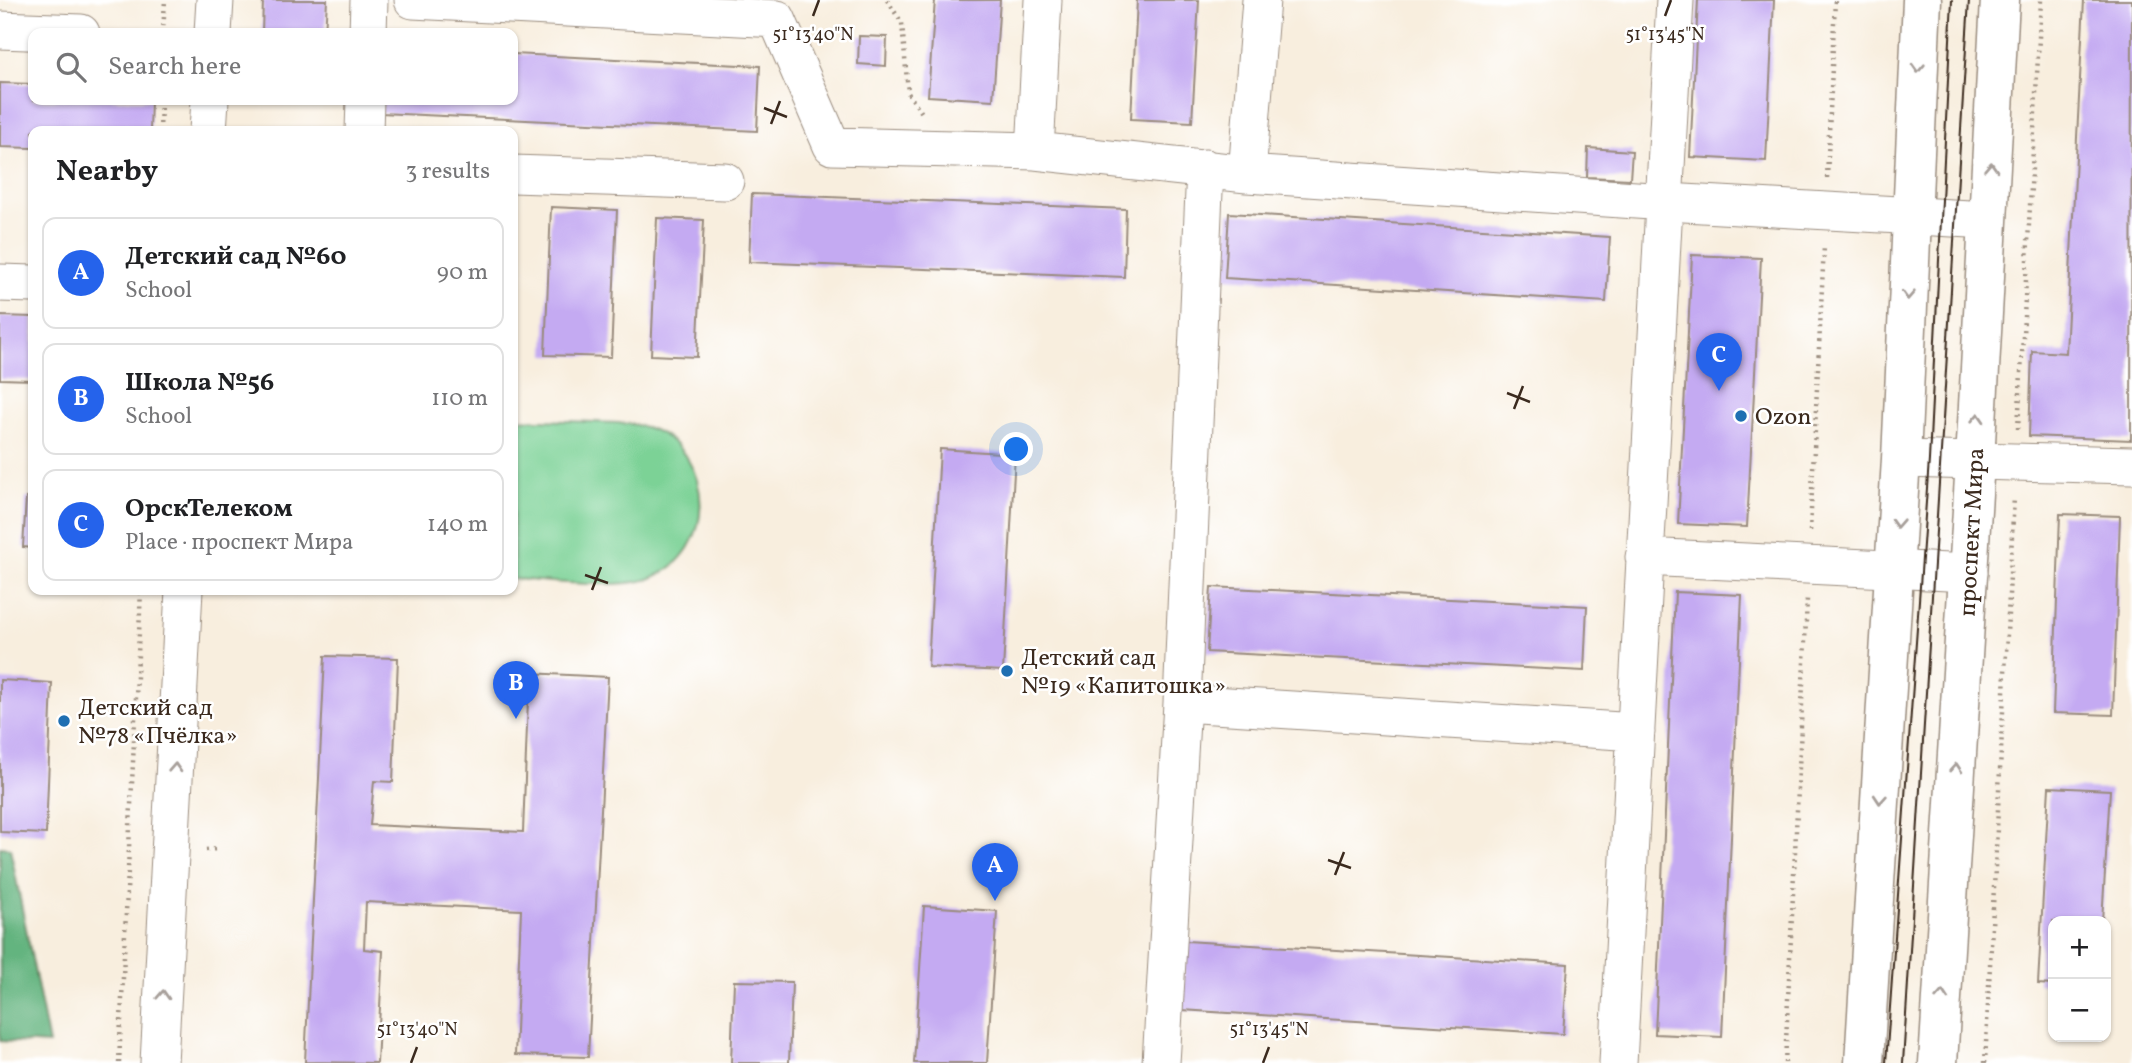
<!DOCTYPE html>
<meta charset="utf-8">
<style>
body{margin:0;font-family:Vollkorn,serif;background:#f6f6f6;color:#202124}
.controls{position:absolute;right:21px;bottom:21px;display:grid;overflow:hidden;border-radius:14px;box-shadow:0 2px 5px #0004}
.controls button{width:63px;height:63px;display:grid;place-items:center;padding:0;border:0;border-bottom:2px solid #e0e0e0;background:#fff;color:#202124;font:35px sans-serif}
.you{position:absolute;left:1017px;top:450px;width:24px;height:24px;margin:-18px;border:5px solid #fff;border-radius:50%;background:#1a73e8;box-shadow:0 0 0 10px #1a73e833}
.badge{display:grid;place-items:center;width:46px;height:46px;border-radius:50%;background:#2563eb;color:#fff;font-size:23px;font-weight:700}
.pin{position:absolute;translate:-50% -58px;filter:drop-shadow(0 2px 4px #0008)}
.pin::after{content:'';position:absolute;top:37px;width:24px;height:21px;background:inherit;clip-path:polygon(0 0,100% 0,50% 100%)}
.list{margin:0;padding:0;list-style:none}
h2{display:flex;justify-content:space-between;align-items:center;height:91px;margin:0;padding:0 28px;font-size:30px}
h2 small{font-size:23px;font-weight:400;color:#757577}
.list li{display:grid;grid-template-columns:46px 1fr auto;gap:21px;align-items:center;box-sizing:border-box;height:112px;margin:0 14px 14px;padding:0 14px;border:2px solid #e0e0e0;border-radius:14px}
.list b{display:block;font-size:26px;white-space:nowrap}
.list p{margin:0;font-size:23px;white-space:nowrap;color:#757577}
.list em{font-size:23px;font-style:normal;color:#757577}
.icon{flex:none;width:38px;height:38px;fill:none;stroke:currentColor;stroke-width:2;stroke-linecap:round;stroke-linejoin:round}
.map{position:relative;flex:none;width:2132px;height:1063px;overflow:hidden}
.search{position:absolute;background:#fff;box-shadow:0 2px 5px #0004;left:28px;top:28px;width:490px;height:77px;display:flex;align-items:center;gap:18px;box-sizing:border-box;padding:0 24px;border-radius:14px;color:#757577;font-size:26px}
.panel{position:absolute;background:#fff;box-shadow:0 2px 5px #0004;left:28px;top:126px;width:490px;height:469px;border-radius:14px}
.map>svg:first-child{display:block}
</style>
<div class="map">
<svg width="2132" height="1063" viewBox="0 0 2132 1063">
<rect width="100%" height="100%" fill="#fff"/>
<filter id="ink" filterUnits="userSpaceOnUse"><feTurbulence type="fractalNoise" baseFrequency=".0143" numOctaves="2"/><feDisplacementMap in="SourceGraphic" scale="14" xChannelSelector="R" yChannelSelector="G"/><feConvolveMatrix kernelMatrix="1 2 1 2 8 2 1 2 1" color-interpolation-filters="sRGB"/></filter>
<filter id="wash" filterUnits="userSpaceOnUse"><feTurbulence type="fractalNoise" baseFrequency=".00686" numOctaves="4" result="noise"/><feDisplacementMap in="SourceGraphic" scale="28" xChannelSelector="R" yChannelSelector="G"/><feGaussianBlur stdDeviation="1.57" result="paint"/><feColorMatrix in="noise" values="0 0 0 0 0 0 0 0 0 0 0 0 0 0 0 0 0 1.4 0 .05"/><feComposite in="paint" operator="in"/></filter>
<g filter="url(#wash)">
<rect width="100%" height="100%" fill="#f8eede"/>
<path fill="#7bd296" stroke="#5b7e5a" stroke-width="2" d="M513,419c26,1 53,2 80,3 19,1 39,0 58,7 65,26 67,124 0,149 -31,12 -103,3 -138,1z"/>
<path fill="#64b47f" stroke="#506f4e" stroke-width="2" d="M0,847l10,1 39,196 -49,-3z"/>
<g id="blocks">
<path fill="#c4aaf2" d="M263,0h64l-2,33h-63z
M935,0h65l-7,100 -65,-4z
M1137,0h62l-7,122 -61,-3z
M1698,0h76l-8,161 -76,-4z
M2084,0h48l-1,440 -102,-4 3,-85 34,2z
M859,36l28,1 -1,29 -28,-2z
M513,54l247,12 -3,65 -376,-18 1,-13h131z
M0,83l33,1v16h118l-1,31h-117v17l-33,-1z
M1588,148l44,3 -2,28 -43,-2z
M752,194l374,15 -2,68 -375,-15z
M551,207l66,3 -6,147 -66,-2z
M1229,213l381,24 -4,65 -381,-24z
M657,218l47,2 -7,137 -46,-2z
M1692,255l69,3 -14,269 -69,-3z
M0,316l33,1v63l-33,-1z
M940,449l75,5 -12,217 -75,-4z
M26,498l7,1v49l-10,-1z
M2060,514l60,2 -7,199 -60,-2z
M1211,587l376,19 -3,65 -377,-19z
M1675,592l67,3 -20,442 -67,-3z
M325,656l73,2 -5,124 -19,-1 -4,44 153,7 6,-159 79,4 -20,380 -73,-2 6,-145 -155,-8 -2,47 19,2 -6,112 -72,-1z
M0,680l52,3 -6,151 -46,-2z
M2049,787l61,3 -8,131h-49v64l-15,-1z
M924,906l73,5 -10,152h-73z
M1186,941l382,23 -5,70 -381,-24z
M734,981l58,1 -3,81h-58z"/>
</g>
</g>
<g filter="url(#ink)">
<use href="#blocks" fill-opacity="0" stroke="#9a8c7e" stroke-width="2"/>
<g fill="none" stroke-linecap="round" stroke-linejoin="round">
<g stroke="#9a8c7e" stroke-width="39">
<path id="minor" d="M413,0l364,19 55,127 203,5 212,23 419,28 322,18
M0,30l81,3
M213,33l2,-33
M368,33l1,-33
M208,131l2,-31
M364,131l1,-31
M1035,151l8,-151
M513,174l212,7
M1247,174l14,-174
M0,283l33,1
M1901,459l231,6
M1644,557l325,16
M1182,703l454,29
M159,1063l25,-473
M1161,1063l21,-360 23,-535
M1618,1063l57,-1063"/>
</g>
<g stroke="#9a8c7e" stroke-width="41">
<path id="major" d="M1864,1063l37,-604 21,-459
M1938,1063l37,-602 25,-461"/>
</g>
<path stroke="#9a8c7e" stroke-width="4.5" stroke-dasharray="2 5" stroke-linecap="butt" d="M887,0l15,23 6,70 14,20
M163,33l2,-33
M160,131l1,-31
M1827,178l8,-178
M2018,429l23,-429
M1810,531l14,-285
M206,850l11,-1
M119,1063l22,-473
M1785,1063l22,-464
M1985,1063l29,-566"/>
<use href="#minor" stroke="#fff" stroke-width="37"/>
<use href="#major" stroke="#fff" stroke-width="38"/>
<path stroke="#3b2a1e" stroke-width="2" d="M1886,1063l43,-603 23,-460
M1903,1063l66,-1063"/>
</g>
<defs><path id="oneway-chevron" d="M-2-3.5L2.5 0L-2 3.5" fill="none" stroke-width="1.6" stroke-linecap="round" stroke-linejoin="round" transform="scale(1.75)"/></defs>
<g stroke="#a79f9a">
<use href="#oneway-chevron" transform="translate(1918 68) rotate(93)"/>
<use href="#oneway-chevron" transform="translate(1991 167) rotate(-87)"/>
<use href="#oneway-chevron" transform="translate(1908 295) rotate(93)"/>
<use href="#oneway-chevron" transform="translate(1978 418) rotate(-87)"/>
<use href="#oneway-chevron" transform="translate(1897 523) rotate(93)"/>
<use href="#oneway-chevron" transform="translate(175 768) rotate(-87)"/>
<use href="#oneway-chevron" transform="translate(1956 768) rotate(-86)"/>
<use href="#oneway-chevron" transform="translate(1880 799) rotate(94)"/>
<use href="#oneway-chevron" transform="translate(163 995) rotate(-87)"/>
<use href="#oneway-chevron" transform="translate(1942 995) rotate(-86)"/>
</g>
</g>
<path fill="none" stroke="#3b2a1e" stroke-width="2.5" d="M813,16l6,-16M1665,16l6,-16M764,108l23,9M771,124l9,-23M1507,393l23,9M1514,409l9,-23M585,575l23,8M592,590l9,-23M1328,860l23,8M1335,875l9,-23M411,1063l6,-16M1263,1063l6,-16"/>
<g fill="#1f6fb2" stroke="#fff" stroke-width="2.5">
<circle cx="1741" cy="416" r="7"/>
<circle cx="1007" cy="671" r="7"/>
<circle cx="64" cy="721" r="7"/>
</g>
<g text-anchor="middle" stroke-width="5" stroke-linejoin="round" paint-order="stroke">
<g font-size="24" fill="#3b2a1e" stroke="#fff" text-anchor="start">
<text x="1755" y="424">Ozon</text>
<text x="1021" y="665">Детский сад<tspan x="1021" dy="28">№19 «Капитошка»</tspan></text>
<text x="78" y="715">Детский сад<tspan x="78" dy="28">№78 «Пчёлка»</tspan></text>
</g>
<g font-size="24" fill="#3b2a1e" stroke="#fff">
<text transform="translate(1971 532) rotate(-87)" y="8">проспект Мира</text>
</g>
</g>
<g font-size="18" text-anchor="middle" fill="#3b2a1e" stroke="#fff" stroke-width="5" stroke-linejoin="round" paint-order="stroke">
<text x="813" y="40">51°13'40"N</text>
<text x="1665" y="40">51°13'45"N</text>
<text x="417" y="1035">51°13'40"N</text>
<text x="1269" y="1035">51°13'45"N</text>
</g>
</svg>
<div class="controls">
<button>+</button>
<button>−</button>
</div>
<div class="you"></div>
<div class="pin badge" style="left:995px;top:901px">A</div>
<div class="pin badge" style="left:516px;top:719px">B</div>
<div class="pin badge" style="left:1719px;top:391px">C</div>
<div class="search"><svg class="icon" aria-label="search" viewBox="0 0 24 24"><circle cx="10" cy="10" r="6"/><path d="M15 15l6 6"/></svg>Search here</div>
<section class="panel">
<h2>Nearby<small>3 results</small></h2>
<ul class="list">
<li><span class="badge">A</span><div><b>Детский сад №60</b><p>School</p></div><em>90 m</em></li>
<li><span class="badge">B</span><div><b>Школа №56</b><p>School</p></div><em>110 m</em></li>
<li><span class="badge">C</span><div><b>ОрскТелеком</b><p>Place · проспект Мира</p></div><em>140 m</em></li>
</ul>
</section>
</div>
